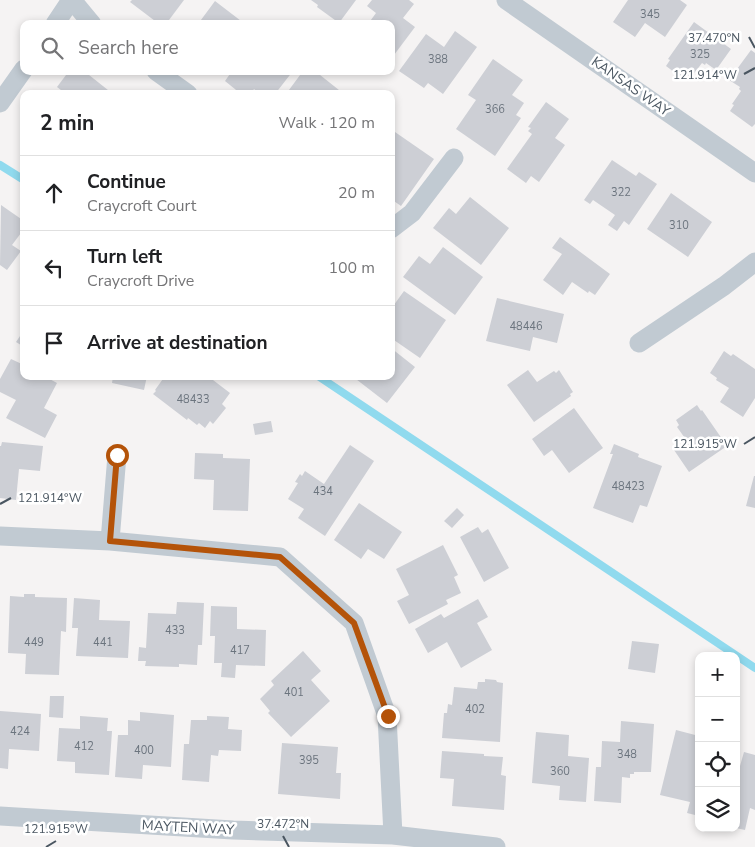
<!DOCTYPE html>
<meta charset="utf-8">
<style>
body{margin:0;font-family:"Nunito Sans",sans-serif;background:#f6f6f6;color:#202124}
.controls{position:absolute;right:15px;bottom:15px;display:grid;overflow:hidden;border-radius:10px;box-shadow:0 2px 8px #0003}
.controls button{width:45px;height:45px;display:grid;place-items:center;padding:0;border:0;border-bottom:1px solid #e0e0e0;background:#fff;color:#202124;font:25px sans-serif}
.stop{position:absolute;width:15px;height:15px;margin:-11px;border:4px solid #b45309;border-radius:50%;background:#fff}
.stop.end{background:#b45309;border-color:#fff;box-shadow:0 1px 5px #0008}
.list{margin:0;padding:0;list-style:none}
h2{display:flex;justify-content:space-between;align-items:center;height:65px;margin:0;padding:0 20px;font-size:21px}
h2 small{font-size:16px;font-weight:400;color:#757577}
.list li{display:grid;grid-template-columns:32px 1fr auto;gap:15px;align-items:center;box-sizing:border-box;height:75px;padding:0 20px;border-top:1px solid #e0e0e0}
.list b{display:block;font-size:19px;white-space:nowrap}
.list p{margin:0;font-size:16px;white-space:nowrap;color:#757577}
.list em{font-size:16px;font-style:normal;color:#757577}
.icon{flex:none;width:28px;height:28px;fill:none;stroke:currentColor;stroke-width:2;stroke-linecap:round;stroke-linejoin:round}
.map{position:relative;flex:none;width:755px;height:847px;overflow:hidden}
.search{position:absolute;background:#fff;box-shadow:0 2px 8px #0003;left:20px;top:20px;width:375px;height:55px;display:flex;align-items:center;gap:12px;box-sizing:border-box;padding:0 18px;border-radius:10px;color:#757577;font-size:19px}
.panel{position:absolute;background:#fff;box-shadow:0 2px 8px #0003;left:20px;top:90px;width:375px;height:290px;border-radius:10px}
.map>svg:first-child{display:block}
</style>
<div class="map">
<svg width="755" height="847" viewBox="0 0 755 847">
<rect width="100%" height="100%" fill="#f5f3f3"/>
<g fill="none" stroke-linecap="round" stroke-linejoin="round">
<path stroke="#90daee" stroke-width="8" d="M0,165l24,15
M318,376l437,292"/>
</g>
<path fill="#cdcfd5" d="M132,0h52l-18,24h-7l-29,-22z
M311,0h45l-17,23 -22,-16 1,-2z
M372,0h37l5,4 -11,14 12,9 -24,32v-35h-23l8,-11 -9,-7z
M628,0h52l7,5 -22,32 -20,-14 -10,14 -22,-15z
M215,1l30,23h-47z
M694,22l37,27 -15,21 -10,-7 -1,2 -3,-2 -10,13 -1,-1 -5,6 -20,-15 4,-6 -2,-1z
M455,31l22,16 -34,47 -15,-11 -4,5 -25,-17 27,-37 18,13z
M751,50l4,3v71l-3,3 -22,-16 4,-6 -2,-1 9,-13 -2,-2 1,-2 -11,-7z
M493,59l30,21 -11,15 12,8 -8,12 5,3 -26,38 -39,-27 20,-29 -8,-5z
M69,71h15l29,23h-47l-9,-7z
M232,71h61l-18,23h-15l-6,-5 -3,5h-10l-16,-13z
M303,71h12l29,23h-58z
M546,102l23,17 -14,19 10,7 -26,37 -8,-6 -5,7 -19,-14 25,-35 -4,-3 3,-3 -3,-1z
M395,132l39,27 -33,47 -10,-7v-61z
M612,160l24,16 3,-4 18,12 -28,41 -5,-4 -7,10 -9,-6 7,-10 -22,-15 -3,4 -6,-4z
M671,193l41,29 -24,35 -41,-28z
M470,197l39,31 -28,37 -48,-37 16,-20 7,6z
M1,205l23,16v8l-12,16 9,6 -14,19 -7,-5z
M560,237l50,37 -15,21 -6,-4 -1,2 -16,-11 -9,13 -20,-15 19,-26 -10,-6z
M443,247l40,30 -28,38 -52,-38 16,-21 11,8z
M404,291l42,29 -26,38 -29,-20v-29z
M497,298l67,16 -7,29 -24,-6 -3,14 -44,-10z
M24,330v17l-8,-5z
M391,348l24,19 -28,36 -35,-27h39z
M724,351l7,5 2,-2 22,15v29l-12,19 -23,-15 9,-14 -13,-8 1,-2 -7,-5z
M11,359l13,6v11h20l13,7 -13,25 13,7 -12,23 -39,-20 10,-18 -16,-8v-13z
M528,370l9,12 17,-11 2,2 3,-3 14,22 -3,2 1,2 -37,26 -27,-37z
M113,376h34l-3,14 -32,-7z
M165,376h47l2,2 -1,2 17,13 -8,11 4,4 -13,16 -3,-3 -5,7 -6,-5 -2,2 -9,-7 -1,2 -34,-26 3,-3 -1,-1z
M697,405l4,6 1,-1 25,36 -38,26 -15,-22 13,-9 -10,-14 2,-2 -3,-5z
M574,408l29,40 -34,25 -17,-23 -8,6 -12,-17z
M271,421l2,11 -18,3 -2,-11z
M2,442l41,4 -3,25 -21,-2 -3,31 -16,-2v-52h1z
M614,444l25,10 -1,3 24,9 -15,41 -7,-2 -7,18 -40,-15 20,-54h-3z
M350,445l24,16 -49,75 -27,-18 6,-9 -16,-10 10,-16 -3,-1 5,-8 2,2 3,-5 19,13z
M195,453l28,1v4l27,1 -2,52 -35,-1 1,-30 -20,-1z
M754,476h1v32l-9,-2z
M359,503l43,29 -18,27 -16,-10 -7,10 -27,-19z
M457,508l7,7 -12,13 -8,-7z
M478,527l4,6 6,-4 21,39 -25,14 -24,-45z
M443,545l15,30 -4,2 7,16 -15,7 2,4 -39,20 -12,-23 12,-6 -13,-26z
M24,594h11v3l32,1 -1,34 -5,-1 -2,44 -34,-1 1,-20 -18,-1 2,-57 14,1z
M74,598l26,2 -1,20 31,1 -2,37 -52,-2 2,-28h-6z
M478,599l10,18 -11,6 15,27 -31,18 -14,-26 -19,11 -13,-24 26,-15 3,4z
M177,602l27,1 -2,42h-4l-1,20 -18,-1v3l-34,-1 1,-5h-8l1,-14 7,1 2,-35 28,1z
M211,606l26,1v22l29,1 -1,36 -29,-1 -1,13 -14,-1 1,-14h-8l1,-27h-5z
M632,641l27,3 -4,29 -27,-4z
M303,651l18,20 -10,9 19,21 -39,36 -23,-24 2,-2 -10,-12 14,-14 -3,-4z
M485,679l11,1 1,2 6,1 -3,59 -58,-4 2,-25h3l1,-9 4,1 2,-18 23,2 1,-7h7z
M50,696h14l-1,22 -14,-1z
M0,711l41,3 -2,37 -30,-2 -1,20 -8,-1z
M140,712l34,3 -3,52 -28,-2 -1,14 -27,-2 3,-42h10v-15l12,1z
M80,716l28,2 -1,13h5l-3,44 -34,-2v-11l-18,-1 2,-33 21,1z
M207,716l22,1 -1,12 14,1 -1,21 -22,-1 -1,6 -7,-1 -2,27 -27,-2 2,-36h5l2,-24h16z
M621,721l33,3 -3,48h-17v2h-4v4l-8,-1 -1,26 -27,-2 2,-34h5l1,-26 18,1z
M676,730l23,6v80l-12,-3 3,-11 -30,-7z
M536,732l33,3 -1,21 21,2 -3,44 -27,-2 1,-14 -28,-3z
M282,743l56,4 -2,26h5l-1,26 -62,-5z
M442,751l42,3v2l19,1 -2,18 5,1 -2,34 -52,-4 2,-27 -14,-1z
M744,752l11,3v55l-5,-2 -5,22 -9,-2v-58l1,-5 3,1z"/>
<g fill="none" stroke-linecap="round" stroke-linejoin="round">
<path stroke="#c1cad2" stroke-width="19" d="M72,0l20,24
M506,0l249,173
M55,24l16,-24
M156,71l32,23
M0,103l24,-34
M391,229l21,-16 42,-55
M639,343l85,-57 31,-24
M0,536l110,5 170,16 74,66 33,93 6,119
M110,541l7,-86
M0,816l233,14 160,5 103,12"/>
</g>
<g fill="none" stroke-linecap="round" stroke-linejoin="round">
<path stroke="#b45309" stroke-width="6" d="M117,455l-7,86 170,16 74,66 34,93"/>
</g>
<path fill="none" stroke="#4a5661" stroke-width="2" d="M749,37l6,11M744,74l11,-6M744,444l11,-7M0,504l11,-6M283,836l6,11M46,847l10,-6"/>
<g text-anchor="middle" stroke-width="5" stroke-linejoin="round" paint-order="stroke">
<g font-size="11" fill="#6b747e">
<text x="650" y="18">345</text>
<text x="700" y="58">325</text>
<text x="438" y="63">388</text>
<text x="495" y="113">366</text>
<text x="621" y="196">322</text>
<text x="679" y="229">310</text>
<text x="526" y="330">48446</text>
<text x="193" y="403">48433</text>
<text x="628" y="490">48423</text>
<text x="323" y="495">434</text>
<text x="175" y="634">433</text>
<text x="34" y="646">449</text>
<text x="103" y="646">441</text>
<text x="240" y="654">417</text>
<text x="294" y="696">401</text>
<text x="475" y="713">402</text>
<text x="20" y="735">424</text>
<text x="84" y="750">412</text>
<text x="144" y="754">400</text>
<text x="627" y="758">348</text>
<text x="309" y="764">395</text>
<text x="560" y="775">360</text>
</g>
<g font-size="14" fill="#4a5661" stroke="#fff">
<text transform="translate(631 86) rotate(35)" y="5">KANSAS WAY</text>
<text transform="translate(188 827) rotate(3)" y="5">MAYTEN WAY</text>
</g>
</g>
<g font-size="12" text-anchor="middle" fill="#4a5661" stroke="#fff" stroke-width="5" stroke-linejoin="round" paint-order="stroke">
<text x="714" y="42">37.470°N</text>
<text x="705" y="79">121.914°W</text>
<text x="705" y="448">121.915°W</text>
<text x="50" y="502">121.914°W</text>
<text x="283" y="828">37.472°N</text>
<text x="56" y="833">121.915°W</text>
</g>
</svg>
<div class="controls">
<button>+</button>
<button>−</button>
<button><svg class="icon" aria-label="locate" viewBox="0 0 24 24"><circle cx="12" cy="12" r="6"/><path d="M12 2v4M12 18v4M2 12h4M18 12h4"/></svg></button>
<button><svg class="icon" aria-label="layers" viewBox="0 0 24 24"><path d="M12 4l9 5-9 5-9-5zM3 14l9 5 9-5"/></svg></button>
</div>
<div class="stop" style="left:117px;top:455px"></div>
<div class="stop end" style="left:388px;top:716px"></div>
<div class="search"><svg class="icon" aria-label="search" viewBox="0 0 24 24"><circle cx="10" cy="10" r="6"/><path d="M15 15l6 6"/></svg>Search here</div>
<section class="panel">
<h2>2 min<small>Walk · 120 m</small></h2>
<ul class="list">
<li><svg class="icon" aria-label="ahead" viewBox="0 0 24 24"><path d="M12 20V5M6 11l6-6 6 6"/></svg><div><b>Continue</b><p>Craycroft Court</p></div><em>20 m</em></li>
<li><svg class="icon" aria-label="left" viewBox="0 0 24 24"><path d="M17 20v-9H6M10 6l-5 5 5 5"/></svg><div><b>Turn left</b><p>Craycroft Drive</p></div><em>100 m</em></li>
<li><svg class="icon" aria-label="arrive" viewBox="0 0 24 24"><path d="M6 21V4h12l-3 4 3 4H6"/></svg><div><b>Arrive at destination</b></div></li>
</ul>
</section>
</div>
